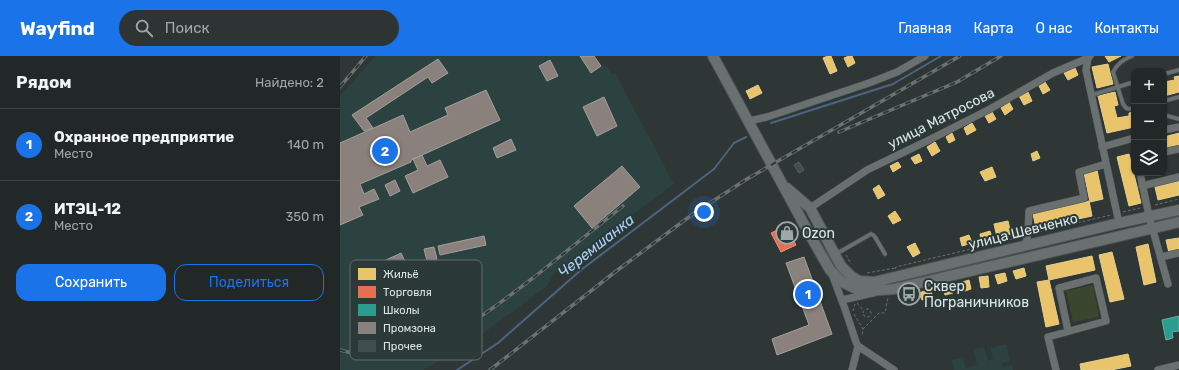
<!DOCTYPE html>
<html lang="ru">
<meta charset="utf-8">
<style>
body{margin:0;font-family:Rubik,sans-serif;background:#2e3434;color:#f1f3f6}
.controls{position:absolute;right:12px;top:12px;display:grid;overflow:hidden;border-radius:8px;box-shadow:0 1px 3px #0004}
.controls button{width:36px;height:36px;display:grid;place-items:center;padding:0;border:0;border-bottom:1px solid #3f4445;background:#222828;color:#f1f3f6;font:20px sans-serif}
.you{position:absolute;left:364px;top:156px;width:14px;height:14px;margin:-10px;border:3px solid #fff;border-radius:50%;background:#1a73e8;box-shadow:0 0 0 6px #1a73e833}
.badge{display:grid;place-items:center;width:26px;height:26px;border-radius:50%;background:#1a73e8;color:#fff;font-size:13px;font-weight:700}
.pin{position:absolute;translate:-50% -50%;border:2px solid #fff;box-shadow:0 1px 4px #0006}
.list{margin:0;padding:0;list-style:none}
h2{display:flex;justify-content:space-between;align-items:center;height:52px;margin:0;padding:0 16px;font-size:17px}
h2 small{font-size:13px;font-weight:400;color:#a2a6a8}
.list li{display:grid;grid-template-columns:26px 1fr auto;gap:12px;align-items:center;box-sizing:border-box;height:72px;padding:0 16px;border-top:1px solid #3f4445}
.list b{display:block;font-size:15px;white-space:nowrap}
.list p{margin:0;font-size:13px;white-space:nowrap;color:#a2a6a8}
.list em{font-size:13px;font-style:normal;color:#a2a6a8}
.actions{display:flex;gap:8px;padding:12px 16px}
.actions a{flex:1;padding:9px 0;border:1px solid #1a73e8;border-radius:12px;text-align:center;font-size:14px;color:#1a73e8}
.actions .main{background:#1a73e8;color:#fff}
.icon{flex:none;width:22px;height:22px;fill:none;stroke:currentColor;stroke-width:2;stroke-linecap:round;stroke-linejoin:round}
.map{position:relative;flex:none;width:839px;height:314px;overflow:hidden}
header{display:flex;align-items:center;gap:24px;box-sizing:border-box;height:56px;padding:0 20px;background:#1a73e8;color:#fff}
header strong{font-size:19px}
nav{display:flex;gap:22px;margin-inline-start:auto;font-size:14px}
.search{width:280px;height:36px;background:#2e3434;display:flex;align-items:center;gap:10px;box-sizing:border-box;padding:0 14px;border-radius:22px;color:#a2a6a8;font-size:15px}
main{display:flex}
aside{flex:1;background:#222828}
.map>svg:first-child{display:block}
</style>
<header>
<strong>Wayfind</strong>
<div class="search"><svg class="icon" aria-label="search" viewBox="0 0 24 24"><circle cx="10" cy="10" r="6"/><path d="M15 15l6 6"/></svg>Поиск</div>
<nav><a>Главная</a><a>Карта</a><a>О нас</a><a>Контакты</a></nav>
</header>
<main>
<aside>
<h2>Рядом<small>Найдено: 2</small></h2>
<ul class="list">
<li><span class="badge">1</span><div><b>Охранное предприятие</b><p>Место</p></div><em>140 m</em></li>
<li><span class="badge">2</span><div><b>ИТЭЦ-12</b><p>Место</p></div><em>350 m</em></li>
</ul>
<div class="actions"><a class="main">Сохранить</a><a>Поделиться</a></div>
</aside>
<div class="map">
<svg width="839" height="314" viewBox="0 0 839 314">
<rect width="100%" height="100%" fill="#2e3636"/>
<path fill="#2c4240" d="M35,0h219l7,10h6l4,8 4,-1 59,111 -120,90 -7,12 -81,60 -43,24h-83v-274z
M666,288l4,17 -8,2 1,4 9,-2 1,5h-59l-3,-10 12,-3 3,11 11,-3 -3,-15 10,-3 4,14 5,-2 -3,-11z"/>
<path fill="#3a462e" d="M753,229l6,32 -26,5 -7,-31z"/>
<path fill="#e9c46a" stroke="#e5ce8f" d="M488,0h3l6,15 -7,3 -7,-16z
M509,0h3l3,7 -7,4 -4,-9z
M765,0h16l-12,6z
M768,8l5,20 -16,4 -5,-21z
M735,12l3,7 -10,5 -4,-7z
M839,20v16l-15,4v-14l11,-2 -1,-3z
M705,26l5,8 -7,4 -4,-8z
M418,29l4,8 -12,6 -4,-8z
M688,36l4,9 -8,4 -5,-9z
M775,36l3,13 -4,1 3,12 12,-2v-3l5,-1v15l-27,6 -9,-37z
M669,46l4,7 -8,6 -4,-7z
M652,56l4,7 -7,4 -4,-7z
M632,67l4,7 -9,5 -3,-7z
M612,77l3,7 -6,3 -3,-6z
M839,77v14l-15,3v-13z
M595,86l5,9 -8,5 -5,-9z
M697,95l3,7 -7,3 -2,-7z
M579,98l3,7 -7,3 -4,-6z
M789,98l12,49 -12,3 -12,-49z
M558,106l3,5 -8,5 -3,-6z
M652,111l4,10 -11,4 -5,-9z
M757,114l6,29 -13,3 -6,-29z
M839,125v14l-21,5 -3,-13z
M539,129l6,10 -7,4 -5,-10z
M749,145l3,15 -56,12 -3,-14z
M555,155l6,9 -8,4 -5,-8z
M668,165l3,13 -14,3 -3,-13z
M650,175l2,7 -11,3 -1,-7z
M629,179l3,8 -10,3 -2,-8z
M839,182v13l-10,2 -3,-13z
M575,187l5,10 -7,4 -6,-10z
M808,188l8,38 -12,3 -8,-38z
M772,196l12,47 -14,3 -11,-47z
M752,200l3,14 -46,10 -3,-14z
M684,212l2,8 -10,3 -3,-8z
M665,217l2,8 -9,3 -3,-9z
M648,220l1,11 -8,1 -2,-11z
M629,224l2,9 -9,3 -3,-9z
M709,224l10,44 -13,3 -9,-45z
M610,228l3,9 -8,2 -2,-9z
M590,233l3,8 -11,3 -3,-7z
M788,298l3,12 -20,4h-30l-1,-6z"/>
<path fill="#e76f51" stroke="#e4937d" d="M446,170l10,19 -15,7 -10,-19z"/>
<path fill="#2a9d8f" stroke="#5fb3a8" d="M839,260v15l-7,1 1,6 -7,2 -4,-20z"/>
<path fill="#8a817c" stroke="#a39f9b" d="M240,0h14l7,10 -10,7z
M98,3l10,14 -16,10 -4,-6 -62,41 7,10 -9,3 -12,-16z
M210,4l8,16 -11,5 -8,-15z
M146,34l14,30 -89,40v2l-51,22 4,10 10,-5 5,10 -20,8 4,8 -23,10v-82l63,-28 7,17 38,-17 -3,-7z
M264,41l13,29 -20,10 -14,-29z
M171,83l5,11 -19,8 -4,-10z
M82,99l5,11 13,-6 8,17 -35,16 -8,-17 13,-6 -5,-11z
M282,110l18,21 -48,41 -18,-22z
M55,124l5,11 -10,5 -5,-11z
M144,180l2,9 -46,10 -2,-9z
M94,191l3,12 -10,2 -3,-12z
M61,197l10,21 -17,8 -10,-21z
M464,201l28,77 -55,21 -5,-16 37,-14 -23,-62z"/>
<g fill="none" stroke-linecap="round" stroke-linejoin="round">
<path stroke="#4b6580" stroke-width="2" d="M431,67l122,-39 48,-28
M117,314l41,-27 83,-73 133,-101 20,-26 12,-6"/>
</g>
<path fill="#414e51" stroke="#575d5e" d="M459,106l5,8 -5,3 -5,-8z"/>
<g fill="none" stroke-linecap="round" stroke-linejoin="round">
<g stroke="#4b5251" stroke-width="5">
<path id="lane" d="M792,0c-9,4 -14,7 -19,16l10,32c3,5 5,6 11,4
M824,18l15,-4
M752,39l42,-13
M824,45l15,-4
M824,59l15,4
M496,198l35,-20 2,1 2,2 10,17"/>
</g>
<g stroke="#4b5251" stroke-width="8">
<path id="street" d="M750,0l-2,2 -2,12 33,153
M409,65l18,-4 102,-34 28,-11 28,-16
M824,74l15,-3
M762,91l32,-9
M824,96l15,-3
M800,117l9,43 19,68
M802,130l37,-9
M470,152l57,-38 64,-31 59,-30 63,-36 35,-15
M686,189l2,-13 1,-21 55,-13 -5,-26 27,-8
M821,201l18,-4
M492,218l13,35 11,33 2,4 36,24
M502,244l31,-7
M512,314l6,-24
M716,314l-8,-33 58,-16 -10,-43 -37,10 9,43
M818,314l21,-5"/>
</g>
<g stroke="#4b5251" stroke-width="12">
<path id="secondary" d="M373,0l93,172 24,42 12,12 14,7 12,2 26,-2 285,-67
M447,132l23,20 31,58 10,10 8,5 15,1 245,-59 60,-13"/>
</g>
<path stroke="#6a6f6f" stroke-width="1" stroke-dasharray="3 2" stroke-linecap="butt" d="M815,149l24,-6
M783,156l17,-4
M694,177l77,-18
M506,199l5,9
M555,213l1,-2 125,-30
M527,217l28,-5
M517,247l6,7
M523 257a4 4 0 1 1 8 0a4 4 0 1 1-8 0Z
M513,255l2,-7
M514,258l9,15 -1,6
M523,273l16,-16h5l2,-3v-4l2,-8"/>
<use href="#lane" stroke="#6a7070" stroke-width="3.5"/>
<use href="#street" stroke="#6a7070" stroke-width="7"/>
<use href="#secondary" stroke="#6a7070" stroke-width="10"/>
<g stroke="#6c7272" stroke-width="3.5">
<path id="rail" d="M0,31l26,-31
M499,76l118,-50 44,-26
M0,294c14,4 30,8 45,7 51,-2 108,-49 148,-79 30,-24 60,-48 90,-72
M150,314l125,-98 78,-58 54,-35 213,-123"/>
</g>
<use href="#rail" stroke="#2b3a39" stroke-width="2" stroke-dasharray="6" stroke-linecap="butt"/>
</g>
<defs>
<g id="shop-ring" transform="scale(1.15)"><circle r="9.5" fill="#2b3a39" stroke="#9fa8a7" stroke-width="1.5"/><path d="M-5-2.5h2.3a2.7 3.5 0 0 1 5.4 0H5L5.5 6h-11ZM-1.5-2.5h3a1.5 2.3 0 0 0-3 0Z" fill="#9fa8a7"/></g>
<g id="bus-ring" transform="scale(1.15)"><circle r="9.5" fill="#2b3a39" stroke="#9fa8a7" stroke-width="1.5"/><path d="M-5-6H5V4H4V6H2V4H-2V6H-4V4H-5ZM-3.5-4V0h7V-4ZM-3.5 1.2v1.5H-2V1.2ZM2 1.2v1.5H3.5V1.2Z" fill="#9fa8a7"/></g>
</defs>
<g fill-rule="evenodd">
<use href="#shop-ring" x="447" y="177"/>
<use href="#bus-ring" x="569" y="238"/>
</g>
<g text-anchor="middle" stroke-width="4" stroke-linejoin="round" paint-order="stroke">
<g font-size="14" fill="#dce6e4" stroke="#2b3a39">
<text transform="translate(601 62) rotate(-27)" y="5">улица Матросова</text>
<text transform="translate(683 175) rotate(-14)" y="5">улица Шевченко</text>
</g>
<g font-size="14" fill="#dce6e4" stroke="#2b3a39" text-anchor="start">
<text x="462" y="182">Ozon</text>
<text x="584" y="235">Сквер<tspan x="584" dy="16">Пограничников</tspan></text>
</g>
<g font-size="15" font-style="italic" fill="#abd1f9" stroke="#2b3a39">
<text transform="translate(256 190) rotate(-38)" y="5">Черемшанка</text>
</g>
</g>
<rect x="10" y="204" width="132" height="100" rx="6" fill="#2b3a39" stroke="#606e6c" stroke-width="1"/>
<rect x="18" y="212" width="18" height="12" fill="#e9c46a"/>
<rect x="18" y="230" width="18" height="12" fill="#e76f51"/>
<rect x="18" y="248" width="18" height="12" fill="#2a9d8f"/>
<rect x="18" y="266" width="18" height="12" fill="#8a817c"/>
<rect x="18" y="284" width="18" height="12" fill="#414e51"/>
<g font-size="11" fill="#dce6e4">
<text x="43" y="222">Жильё</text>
<text x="43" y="240">Торговля</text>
<text x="43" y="258">Школы</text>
<text x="43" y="276">Промзона</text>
<text x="43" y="294">Прочее</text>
</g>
</svg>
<div class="controls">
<button>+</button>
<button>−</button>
<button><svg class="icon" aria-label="layers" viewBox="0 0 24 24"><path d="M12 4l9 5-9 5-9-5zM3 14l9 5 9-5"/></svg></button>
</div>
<div class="you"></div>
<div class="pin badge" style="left:468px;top:238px">1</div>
<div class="pin badge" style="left:45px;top:95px">2</div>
</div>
</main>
